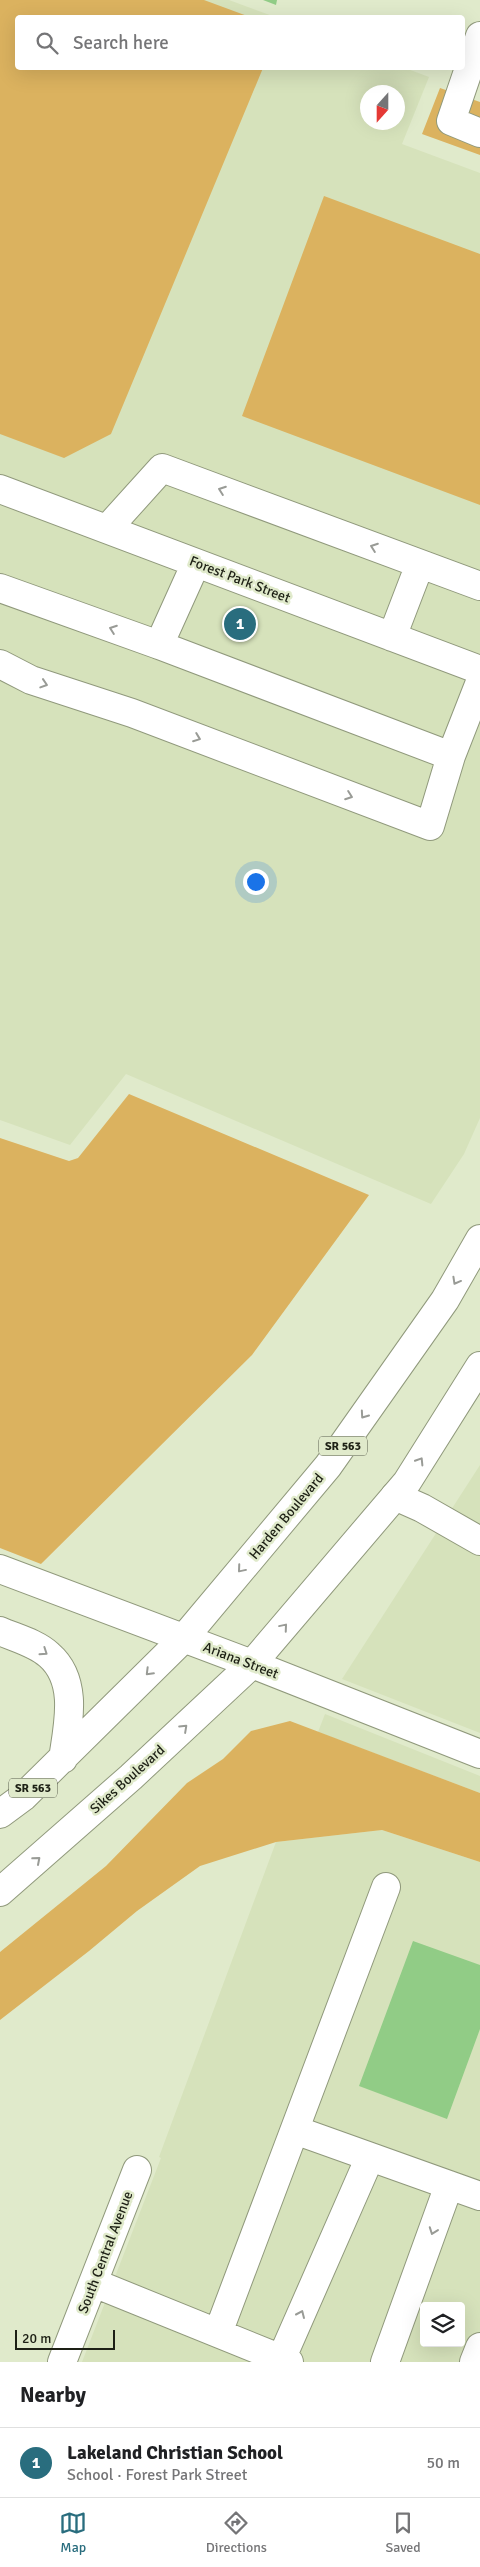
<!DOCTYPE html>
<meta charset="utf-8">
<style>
body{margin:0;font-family:Signika,sans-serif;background:#f6f6f6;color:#202124}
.controls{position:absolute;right:15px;bottom:15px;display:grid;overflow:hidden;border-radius:5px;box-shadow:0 5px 20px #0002}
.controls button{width:45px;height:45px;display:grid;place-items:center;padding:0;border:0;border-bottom:1px solid #e0e0e0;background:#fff;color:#202124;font:25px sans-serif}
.compass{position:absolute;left:360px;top:85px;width:45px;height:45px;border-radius:50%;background:#fff;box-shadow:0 5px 20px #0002;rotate:201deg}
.scale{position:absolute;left:15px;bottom:12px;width:100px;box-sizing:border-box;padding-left:5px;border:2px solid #1d2015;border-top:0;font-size:14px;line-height:18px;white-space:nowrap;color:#1d2015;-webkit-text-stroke:4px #e0eacb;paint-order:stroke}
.you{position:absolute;left:255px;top:881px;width:18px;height:18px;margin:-12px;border:4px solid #fff;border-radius:50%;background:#1a73e8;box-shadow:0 0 0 8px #1a73e833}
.badge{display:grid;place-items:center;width:32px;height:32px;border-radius:50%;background:#296d7e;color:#fff;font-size:16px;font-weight:700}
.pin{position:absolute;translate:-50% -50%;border:2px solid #fff;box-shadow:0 1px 5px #0006}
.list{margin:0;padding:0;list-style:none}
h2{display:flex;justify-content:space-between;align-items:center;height:65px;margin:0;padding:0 20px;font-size:21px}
h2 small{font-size:16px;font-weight:400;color:#757577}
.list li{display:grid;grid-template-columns:32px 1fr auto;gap:15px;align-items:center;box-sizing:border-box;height:70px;padding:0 20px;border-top:1px solid #e0e0e0}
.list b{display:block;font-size:19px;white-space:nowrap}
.list p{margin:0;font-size:16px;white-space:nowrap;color:#757577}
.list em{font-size:16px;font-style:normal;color:#757577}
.icon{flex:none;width:28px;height:28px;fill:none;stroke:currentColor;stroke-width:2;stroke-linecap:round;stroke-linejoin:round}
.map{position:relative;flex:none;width:480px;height:2362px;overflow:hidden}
.search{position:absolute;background:#fff;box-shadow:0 5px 20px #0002;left:15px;right:15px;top:15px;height:55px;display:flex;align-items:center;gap:12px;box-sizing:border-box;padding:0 18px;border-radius:5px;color:#757577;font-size:19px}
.sheet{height:135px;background:#fff}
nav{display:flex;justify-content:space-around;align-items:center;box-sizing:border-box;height:70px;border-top:1px solid #e0e0e0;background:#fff;font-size:14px;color:#757577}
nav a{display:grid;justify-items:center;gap:2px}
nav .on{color:#296d7e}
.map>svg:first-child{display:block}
</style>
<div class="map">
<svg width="480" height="2362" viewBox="0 0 480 2362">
<rect width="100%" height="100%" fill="#e0eacb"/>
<path fill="#d6e2bb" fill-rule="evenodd" d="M0,0h229l46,17 -257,1v50h387l24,9 -27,67 78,29v945l-16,36 -33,50 -305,-130 -56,71 -70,-25zM368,92h30v30h-30z
M480,1465v268l-138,-54z
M325,1714l155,62v17l-162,-61z
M382,1830l98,32v500h-398l79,-204 -2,-1 117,-315zM424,2306h37v37h-37z"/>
<path fill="#dbb25f" d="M0,0h204l46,17 -232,1v50h245l-152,366 -47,24 -64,-24z
M440,88l40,14v53l-58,-21z
M324,196l156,58v251l-238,-89z
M129,1094l240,101 -117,160 -211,209 -41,-16v-410l69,23 9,-3z
M290,1721l190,72v69l-98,-32 -106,12 -76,24 -63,45 -48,40 -89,69v-68l106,-86 81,-83 36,-24 28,-28z"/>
<path fill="#91cc86" d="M263,0h14l-1,5z
M413,1941l67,24v64l-33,90 -88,-33z"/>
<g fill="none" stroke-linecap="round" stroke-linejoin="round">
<g stroke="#90997c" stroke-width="30">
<path id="minor" d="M480,36l-29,85 29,12
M0,489l480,181
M107,529l55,-61 318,118
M196,563l-37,82 292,111 29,-74
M0,588l159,57
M392,637l28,-73
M0,664l31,16 101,33 298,113 21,-70
M395,1496l27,12 58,33
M0,1569l252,95 228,90
M295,2130l185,66
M94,2283l195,79
M218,2333l168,-446
M62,2362l75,-192
M280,2362l90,-205
M385,2362l64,-177
M474,2362l6,-15"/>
</g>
<g stroke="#90997c" stroke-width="30">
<path id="major" d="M0,1631c16,7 36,12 49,24 30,26 19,70 14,104
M0,1814l23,-17 161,-159 144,-172 117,-166 35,-61
M0,1892l131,-115 121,-113 155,-182 73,-116"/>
</g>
<use href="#minor" stroke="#fff" stroke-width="28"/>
<use href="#major" stroke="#fff" stroke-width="28"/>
</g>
<defs><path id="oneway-chevron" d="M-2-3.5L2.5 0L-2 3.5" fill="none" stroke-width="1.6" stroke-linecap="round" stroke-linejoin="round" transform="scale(1.25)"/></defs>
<g stroke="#999b96">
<use href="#oneway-chevron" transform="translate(222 490) rotate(-160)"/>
<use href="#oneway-chevron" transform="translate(374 547) rotate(-160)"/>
<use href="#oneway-chevron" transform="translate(113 629) rotate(-160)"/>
<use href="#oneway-chevron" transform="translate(44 684) rotate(18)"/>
<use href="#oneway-chevron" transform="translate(197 738) rotate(21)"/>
<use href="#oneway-chevron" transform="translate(349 796) rotate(20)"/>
<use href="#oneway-chevron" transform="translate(456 1281) rotate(119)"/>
<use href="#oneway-chevron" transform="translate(364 1415) rotate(125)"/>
<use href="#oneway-chevron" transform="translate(420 1461) rotate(-58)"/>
<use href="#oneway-chevron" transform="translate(241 1569) rotate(130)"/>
<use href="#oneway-chevron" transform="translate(284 1627) rotate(-50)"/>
<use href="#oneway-chevron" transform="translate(44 1652) rotate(34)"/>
<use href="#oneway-chevron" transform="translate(149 1672) rotate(135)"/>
<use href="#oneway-chevron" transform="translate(184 1728) rotate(-43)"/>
<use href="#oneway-chevron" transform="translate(37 1860) rotate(-41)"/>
<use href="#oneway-chevron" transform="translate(433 2231) rotate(110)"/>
<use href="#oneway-chevron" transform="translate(301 2314) rotate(-66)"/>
</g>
<g text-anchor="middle" stroke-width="5" stroke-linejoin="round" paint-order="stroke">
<g fill="#e0eacb" stroke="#585d4c" stroke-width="1">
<rect x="319" y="1436.5" width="48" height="19" rx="4"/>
<rect x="9" y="1778.5" width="48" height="19" rx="4"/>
</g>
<g font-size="12" font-weight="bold" fill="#1d2015">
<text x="343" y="1450">SR 563</text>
<text x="33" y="1792">SR 563</text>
</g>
<g font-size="14" fill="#1d2015" stroke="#e0eacb">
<text transform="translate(240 579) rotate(21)" y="5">Forest Park Street</text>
<text transform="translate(286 1516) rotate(-50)" y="5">Harden Boulevard</text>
<text transform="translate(241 1660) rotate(21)" y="5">Ariana Street</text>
<text transform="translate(127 1779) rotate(-42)" y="5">Sikes Boulevard</text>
<text transform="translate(105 2252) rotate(-69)" y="5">South Central Avenue</text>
</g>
</g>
</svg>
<div class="controls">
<button><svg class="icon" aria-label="layers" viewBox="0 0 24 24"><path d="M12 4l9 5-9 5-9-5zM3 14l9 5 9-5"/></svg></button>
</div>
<svg class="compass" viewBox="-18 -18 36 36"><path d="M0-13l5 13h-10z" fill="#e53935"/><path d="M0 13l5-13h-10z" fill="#757577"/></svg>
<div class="scale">20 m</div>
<div class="you"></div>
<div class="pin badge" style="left:240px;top:624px">1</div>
<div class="search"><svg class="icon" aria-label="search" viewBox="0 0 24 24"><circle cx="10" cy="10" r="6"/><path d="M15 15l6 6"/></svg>Search here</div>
</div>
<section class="sheet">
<h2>Nearby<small></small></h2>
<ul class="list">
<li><span class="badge">1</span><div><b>Lakeland Christian School</b><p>School · Forest Park Street</p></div><em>50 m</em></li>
</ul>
</section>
<nav>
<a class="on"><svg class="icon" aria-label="map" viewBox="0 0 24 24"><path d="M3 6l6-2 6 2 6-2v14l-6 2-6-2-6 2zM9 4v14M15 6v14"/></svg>Map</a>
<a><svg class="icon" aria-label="directions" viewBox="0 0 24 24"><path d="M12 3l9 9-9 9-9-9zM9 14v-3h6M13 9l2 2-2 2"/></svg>Directions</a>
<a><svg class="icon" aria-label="saved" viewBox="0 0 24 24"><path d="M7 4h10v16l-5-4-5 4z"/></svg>Saved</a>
</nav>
